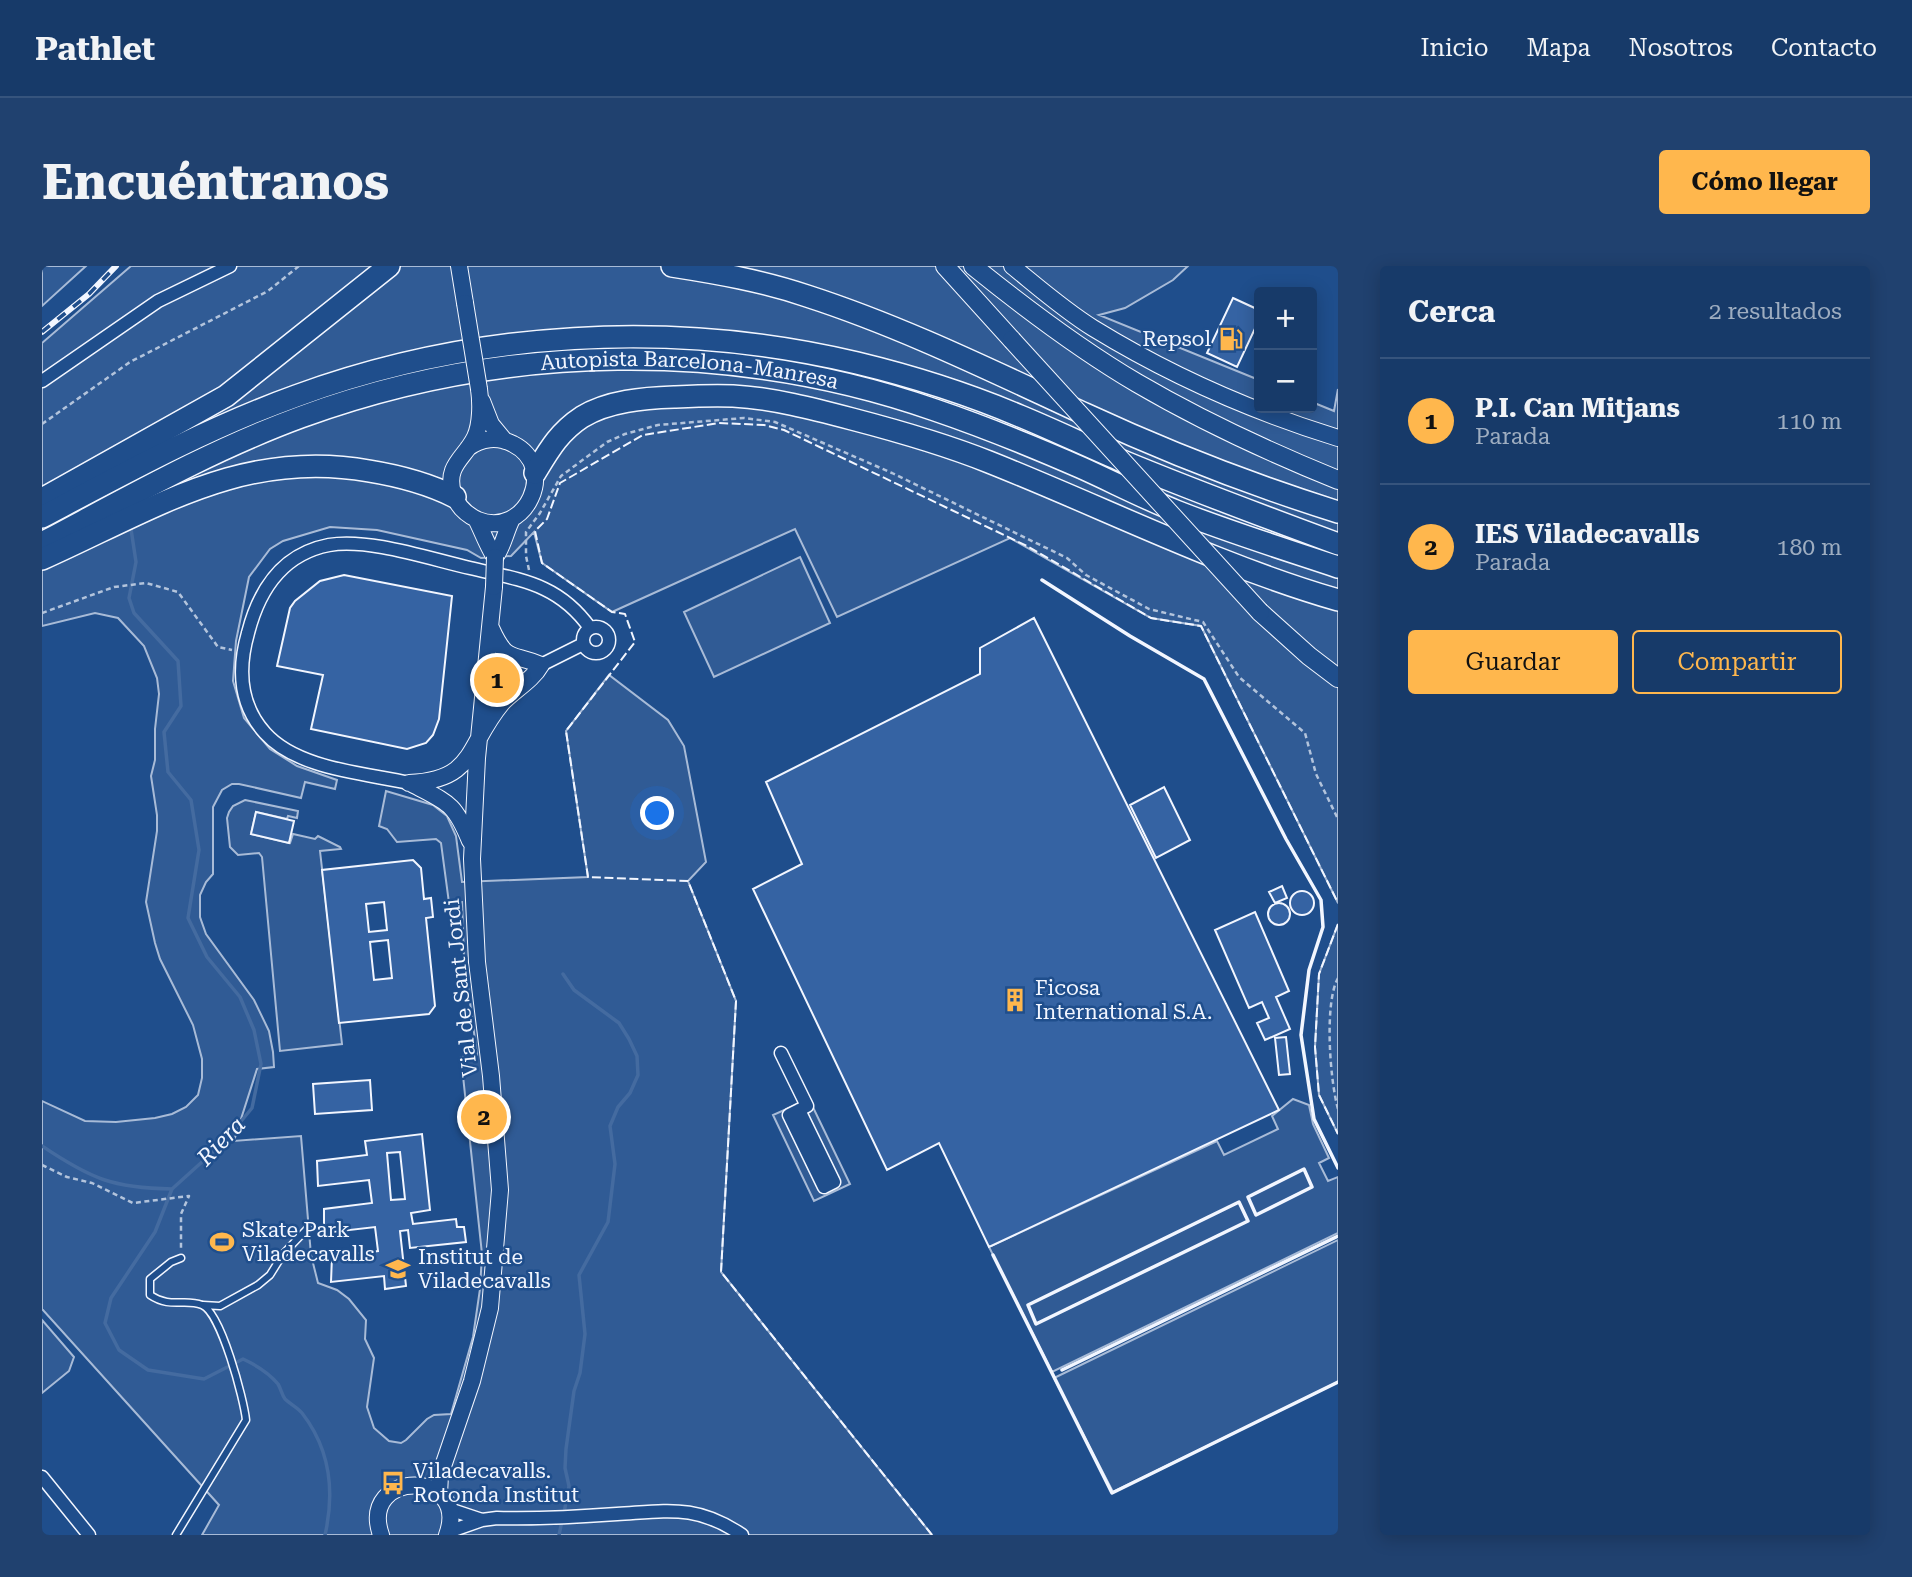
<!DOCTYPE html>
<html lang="es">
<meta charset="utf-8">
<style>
body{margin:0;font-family:"Roboto Serif",serif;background:#20416f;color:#f1f3f6}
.controls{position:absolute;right:21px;top:21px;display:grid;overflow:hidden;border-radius:7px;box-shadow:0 4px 18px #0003}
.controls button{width:63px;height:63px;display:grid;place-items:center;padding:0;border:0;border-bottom:2px solid #36547d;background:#173a69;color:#f1f3f6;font:35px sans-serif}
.you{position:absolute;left:616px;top:548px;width:24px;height:24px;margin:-18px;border:5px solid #fff;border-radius:50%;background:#1a73e8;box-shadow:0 0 0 10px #1a73e833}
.badge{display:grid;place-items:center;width:46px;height:46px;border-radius:50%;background:#ffb74d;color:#111;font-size:23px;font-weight:700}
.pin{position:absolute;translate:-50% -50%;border:4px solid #fff;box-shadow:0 2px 7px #0006}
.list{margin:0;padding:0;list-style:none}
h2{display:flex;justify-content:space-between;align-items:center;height:91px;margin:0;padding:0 28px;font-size:30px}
h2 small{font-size:23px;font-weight:400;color:#9eadc0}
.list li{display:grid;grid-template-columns:46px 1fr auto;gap:21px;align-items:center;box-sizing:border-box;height:126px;padding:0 28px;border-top:2px solid #36547d}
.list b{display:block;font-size:26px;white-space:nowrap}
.list p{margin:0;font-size:23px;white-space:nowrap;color:#9eadc0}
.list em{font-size:23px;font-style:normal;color:#9eadc0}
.actions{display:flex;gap:14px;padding:21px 28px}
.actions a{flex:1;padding:16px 0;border:2px solid #ffb74d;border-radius:7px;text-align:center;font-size:24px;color:#ffb74d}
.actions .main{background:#ffb74d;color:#111}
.map{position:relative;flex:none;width:1296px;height:1269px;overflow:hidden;border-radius:7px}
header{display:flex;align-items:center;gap:42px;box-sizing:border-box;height:98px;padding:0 35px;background:#173a69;border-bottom:2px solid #36547d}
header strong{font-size:33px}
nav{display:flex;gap:38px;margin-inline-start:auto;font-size:24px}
.intro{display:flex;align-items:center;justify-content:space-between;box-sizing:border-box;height:168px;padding:0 42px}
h1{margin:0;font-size:49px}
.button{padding:18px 32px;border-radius:7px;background:#ffb74d;color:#111;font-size:24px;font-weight:700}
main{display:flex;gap:42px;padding:0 42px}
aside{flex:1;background:#173a69;border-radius:7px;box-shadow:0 4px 18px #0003}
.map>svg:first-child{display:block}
</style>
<header>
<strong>Pathlet</strong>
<nav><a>Inicio</a><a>Mapa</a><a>Nosotros</a><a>Contacto</a></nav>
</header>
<div class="intro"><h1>Encuéntranos</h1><a class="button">Cómo llegar</a></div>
<main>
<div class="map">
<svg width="1296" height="1269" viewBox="0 0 1296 1269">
<rect width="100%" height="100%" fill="#1f4e8c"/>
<path fill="#305b95" stroke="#a8bbd7" stroke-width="2" d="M0,0h44l-44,40z
M89,0h1057l-15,14 -48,28 -26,7 160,65v28h53v-6l22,9 4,-22v514l-137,-277 -50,-8 -141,-80 -173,79 -42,-88 -183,83 -70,-49 -8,-31 -23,24 -30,2 -14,-8 -90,-20 -47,-3 -47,14 -13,8 -21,28 -13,64 -3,40 11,37 26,31 27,17 40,14 -2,9 -30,-7 -4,16 -62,-14h-7l-10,6 -9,17v67l-7,8 -6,13v22l6,17 48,66 15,31 4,21 1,15 -17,2 -23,72 67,-5 10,119 7,28 19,7 12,9 17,21 -1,19 9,19 -7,49 7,21 15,13 12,2 5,-3 21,-21 7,-4 17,-1 22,-77 7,-48 2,-35 -21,-197 16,-2 -13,-98 -2,-55 -13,1 -8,-60 -5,-4 -39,3 -10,-13 -8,-3 7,-35 47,14 14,11 9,20 6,46 126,-5 -22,-146 43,-56 59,45 16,26 22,116 -18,19 48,120 -15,271 211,263h-730l17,-30 -177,-196v-208l43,20 31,1 39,-4 17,-4 14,-7 12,-12 4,-17v-19l-9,-34 -33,-66 -5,-16 -9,-41 11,-71v-16l-6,-39 4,-16v-31l4,-35 -2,-16 -13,-32 -26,-28 -23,-5 -53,13v-283z
M758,291l30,66 -116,54 -30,-65z
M203,534l53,11 -1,7 -9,-2 -1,3 -31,-7 -5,22 39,9 3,-9 22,5 3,-3 22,11 1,2 -21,2 22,193 -62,7 -18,-194 -3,-4 -21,2 -8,-8 -3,-29 2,-6 4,-6z
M1296,658v210l-19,-39 -4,-48 4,-73z
M767,833l41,85 -36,17 -41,-86z
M1251,833l16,6 4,19 16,34 -10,5 9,18 10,-4v56l-286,139 -63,-125 228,-106 7,14 54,-26 -6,-13z
M1296,974v142l-225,110 -59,-114z
M0,1054l32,37 -5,14 -27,22z"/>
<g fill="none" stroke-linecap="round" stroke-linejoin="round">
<path stroke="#446ba0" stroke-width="3.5" d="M89,263l5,33 -7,36 5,15 44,48 3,45 -17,26 4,40 23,28 8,50 -11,68 19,39 33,40 14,33 7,34 -9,44 -29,35 -51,46 -17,43 -44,66 -6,25 14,27 29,20 56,9 39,-20c13,6 26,14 35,25 3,5 4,11 7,15 5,5 12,8 17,14 28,36 33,78 23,122
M521,708l11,16 45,33 10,16 8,17 1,19 -8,18 -12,14 -8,19 5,38 -7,58 -29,53 6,59 -5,39 -6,18 -8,58 -1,19 4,18 -5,27
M0,880c49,33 71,42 130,43
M517,1269l3,-14"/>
</g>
<path fill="#3563a3" stroke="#f2f6ff" stroke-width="2" fill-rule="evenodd" d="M1191,32l26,12v10l-22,47 -30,-14z
M302,309l108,21 -13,123 -6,16 -7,8 -19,6 -96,-20 12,-54 -46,-9 13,-58 5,-7 25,-20z
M992,352l245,492 -290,137 -50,-104 -52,27 -134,-281 49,-25 -36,-82 214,-108v-26z
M1122,521l26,53 -34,18 -26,-53z
M214,546l38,9 -5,22 -38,-9z
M371,594l8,8 3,31 7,-1 2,19 -7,1 9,88 -6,8 -90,9 -17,-153zM342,636l3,28 -18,2 -3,-28zM346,674l4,38 -18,2 -4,-38z
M1240,620l5,12 -12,5 -6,-11z
M1248 637a12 12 0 1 1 24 0a12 12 0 1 1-24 0Z
M1226 648a11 11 0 1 1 22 0a11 11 0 1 1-22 0Z
M1213,646l34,79 -13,6 14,32 -25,11 -8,-17 12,-5 -7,-16 -13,6 -34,-78z
M1244,771l4,37 -11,1 -4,-37z
M328,814l2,30 -57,4 -2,-30z
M380,868l8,76 -19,3 2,11 43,-5 1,8h7l2,15 -56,6 -2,-18 -8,1 6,55 -21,3 -1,-13 -53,6 1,-26 46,-5 -3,-24 -51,6v-24l48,-6 -3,-23 -51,6 -1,-25 50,-6 -2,-14zM358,886l5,47 -14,1 -4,-47z"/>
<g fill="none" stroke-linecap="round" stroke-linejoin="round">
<g stroke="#f2f6ff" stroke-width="9">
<path id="lane" d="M161,1039l17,1 38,-21 12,-10 13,-21 25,-26
M134,1269l70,-115c-2,-20 -25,-108 -44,-115 -18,-7 -31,4 -52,-10v-16l21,-17 10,-4"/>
</g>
<g stroke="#f2f6ff" stroke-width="15">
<path id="street" d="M0,115l116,-80 72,-35
M541 374a13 13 0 1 1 26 0a13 13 0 1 1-26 0Z
M499,399l42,-21
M367,517c-45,-10 -112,-14 -144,-50 -26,-29 -27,-65 -17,-100 11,-43 34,-79 81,-88 40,-7 101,14 141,23 50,12 88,15 120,60
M739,787l26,53 -18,9 35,72 10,-5 -35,-72
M0,1211l47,58
M407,1243l33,11
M406,1266l34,-12 15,-2c40,1 80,-1 120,-4 51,-3 80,-10 125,21"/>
</g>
<g stroke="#f2f6ff" stroke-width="18">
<path id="secondary" d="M417,0l6,37
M970,0c26,21 52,44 81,62 75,46 161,84 245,110
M440,135l9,23 14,17
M426,182c13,-10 30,-12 45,-4 46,23 13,95 -35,76 -11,-5 -21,-14 -25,-27 -8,-28 12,-35 22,-56 6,-13 6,-34 4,-48
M434,253c5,9 14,33 19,38
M453,291c7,-7 11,-27 17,-38
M367,517c67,-3 57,-37 93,-80 12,-13 30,-22 39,-38 -29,-13 -34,-1 -50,-37
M370,518c36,19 42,18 58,57
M397,1228l1,-19 32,-94 18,-73 10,-118 -9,-114 -14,-114 -5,-103 5,-101 17,-171
M339,1269c-23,-66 90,-66 66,0"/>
</g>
<g stroke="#f2f6ff" stroke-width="20">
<path id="primary" d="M903,0l67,74
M931,0c52,42 106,83 164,117 65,38 132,69 201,97
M1218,346l49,44 29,22"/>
</g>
<g stroke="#f2f6ff" stroke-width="24">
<g id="highway">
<path d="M630,0c45,7 91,15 135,30 96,31 187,76 278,118 82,38 167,71 253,98"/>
<path d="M493,207c14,-23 24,-41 47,-56 26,-16 62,-19 92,-20 20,-1 39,-2 59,-1 39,2 81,13 119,23 46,12 92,25 137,43 116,46 228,103 349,138"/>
<path d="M0,233l184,-103 163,-130"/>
<path d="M0,251c83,-44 165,-89 254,-121 178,-65 376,-77 561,-33 54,13 111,31 163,53 34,14 67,30 100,44 72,30 145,57 218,84"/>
<path id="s1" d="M0,277c85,-45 169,-93 259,-126 202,-74 431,-78 634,-7 50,17 99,37 147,58 31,14 62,30 94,43 53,21 108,38 162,56"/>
<path d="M0,293c110,-49 201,-111 327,-88 31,5 58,12 86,26"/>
</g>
</g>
<path stroke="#b3c4dc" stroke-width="2.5" stroke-dasharray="5 3.5" stroke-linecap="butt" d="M0,158l88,-62 138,-71 31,-25
M487,304l-3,-14v-24l14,-19 21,-37 46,-34 18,-8 33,-9 86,-7 31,4 117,51 175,85 19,17 63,34 54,13 36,55 66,56 11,41 22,45
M0,347l72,-26 32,-4 32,9 40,55 14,3
M1296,712c-14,25 -8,103 0,131
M0,899l25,12 25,6 41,20 56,-7 -8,18v35"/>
<use href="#lane" stroke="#1f4e8c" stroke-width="6"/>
<use href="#street" stroke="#1f4e8c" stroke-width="12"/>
<use href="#secondary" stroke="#1f4e8c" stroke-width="16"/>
<use href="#primary" stroke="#1f4e8c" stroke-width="18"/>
<use href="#highway" stroke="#1f4e8c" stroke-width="21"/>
<g stroke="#f2f6ff" stroke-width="6">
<path id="rail" d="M0,66l47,-38 27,-28"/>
</g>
<use href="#rail" stroke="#1f4e8c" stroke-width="3.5" stroke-dasharray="10" stroke-linecap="butt"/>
<g stroke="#f2f6ff" stroke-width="18" stroke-linecap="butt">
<path id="secondary-bridge" d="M423,37l14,86
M452,321l1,-30"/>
</g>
<g stroke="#f2f6ff" stroke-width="20" stroke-linecap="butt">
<path id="primary-bridge" d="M970,74l248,272"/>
</g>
<use href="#secondary-bridge" stroke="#1f4e8c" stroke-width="16"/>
<use href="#primary-bridge" stroke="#1f4e8c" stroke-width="18"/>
<path stroke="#f2f6ff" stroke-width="2" stroke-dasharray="9 3.5" stroke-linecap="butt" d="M1296,658l-19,50 -4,73 4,48 19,39
M890,1269l-211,-263 15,-271 -48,-120 -100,-4 -22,-146 69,-89 -10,-28 -13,-2 -70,-49 -7,-32 12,-12 13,-36 83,-48 76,-12 45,2 20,5 243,116 124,72 50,8 137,277"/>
<path stroke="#f2f6ff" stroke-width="3.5" d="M1000,314l88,56 74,43 82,160 35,61 2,27 -14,43 -8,65 13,84 24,49
M1262,903l8,18 -56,28 -8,-18z
M1197,936l9,19 -212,103 -8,-19z
M951,989l119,238 226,-111
M1020,1104l276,-134"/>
</g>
<defs>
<g id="fuel-bare" transform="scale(1.89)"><path d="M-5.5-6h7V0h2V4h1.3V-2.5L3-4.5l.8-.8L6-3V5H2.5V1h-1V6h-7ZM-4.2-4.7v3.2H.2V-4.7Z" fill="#ffb74d" stroke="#1f4e8c" stroke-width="2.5" paint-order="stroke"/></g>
<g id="building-bare" transform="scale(1.89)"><path d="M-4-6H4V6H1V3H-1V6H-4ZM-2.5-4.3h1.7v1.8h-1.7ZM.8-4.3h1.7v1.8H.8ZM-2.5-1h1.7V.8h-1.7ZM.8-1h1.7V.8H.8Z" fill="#ffb74d" stroke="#1f4e8c" stroke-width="2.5" paint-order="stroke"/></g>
<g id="stadium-bare" transform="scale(1.89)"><path d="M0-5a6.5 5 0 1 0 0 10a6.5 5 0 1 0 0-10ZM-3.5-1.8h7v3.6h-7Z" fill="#ffb74d" stroke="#1f4e8c" stroke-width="2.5" paint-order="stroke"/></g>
<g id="school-bare" transform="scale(1.89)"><path d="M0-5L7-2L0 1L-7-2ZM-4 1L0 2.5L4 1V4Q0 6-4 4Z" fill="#ffb74d" stroke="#1f4e8c" stroke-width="2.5" paint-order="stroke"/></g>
<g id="bus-bare" transform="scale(1.89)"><path d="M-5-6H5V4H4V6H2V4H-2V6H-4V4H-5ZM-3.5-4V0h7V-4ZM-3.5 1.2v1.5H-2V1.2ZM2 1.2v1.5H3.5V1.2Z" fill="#ffb74d" stroke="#1f4e8c" stroke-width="2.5" paint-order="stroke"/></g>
</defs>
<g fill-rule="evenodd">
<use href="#fuel-bare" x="1189" y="73"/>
<use href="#building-bare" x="973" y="734"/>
<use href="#stadium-bare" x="180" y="976"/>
<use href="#school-bare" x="356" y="1003"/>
<use href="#bus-bare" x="351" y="1217"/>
</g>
<g text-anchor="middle" stroke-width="5" stroke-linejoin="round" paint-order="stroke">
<g font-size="21" fill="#f2f6ff" stroke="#1f4e8c" text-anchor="start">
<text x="1169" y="80" text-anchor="end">Repsol</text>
<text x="993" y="729">Ficosa<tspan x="993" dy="24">International S.A.</tspan></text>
<text x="200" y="971">Skate Park<tspan x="200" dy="24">Viladecavalls</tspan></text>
<text x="376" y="998">Institut de<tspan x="376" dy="24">Viladecavalls</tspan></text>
<text x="371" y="1212">Viladecavalls.<tspan x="371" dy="24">Rotonda Institut</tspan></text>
</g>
<g font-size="21" fill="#f2f6ff" stroke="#1f4e8c">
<text dy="7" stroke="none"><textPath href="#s1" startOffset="684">Autopista Barcelona-Manresa</textPath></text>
<text transform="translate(419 722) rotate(-96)" y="7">Vial de Sant Jordi</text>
</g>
<g font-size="23" font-style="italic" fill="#f2f6ff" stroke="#1f4e8c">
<text transform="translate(179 875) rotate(-46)" y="8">Riera</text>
</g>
</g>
</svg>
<div class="controls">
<button>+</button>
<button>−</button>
</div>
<div class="you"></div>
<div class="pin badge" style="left:455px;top:414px">1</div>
<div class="pin badge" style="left:442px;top:851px">2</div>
</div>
<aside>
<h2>Cerca<small>2 resultados</small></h2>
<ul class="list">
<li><span class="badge">1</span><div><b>P.I. Can Mitjans</b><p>Parada</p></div><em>110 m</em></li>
<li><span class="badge">2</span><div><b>IES Viladecavalls</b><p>Parada</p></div><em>180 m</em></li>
</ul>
<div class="actions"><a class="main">Guardar</a><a>Compartir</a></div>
</aside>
</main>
